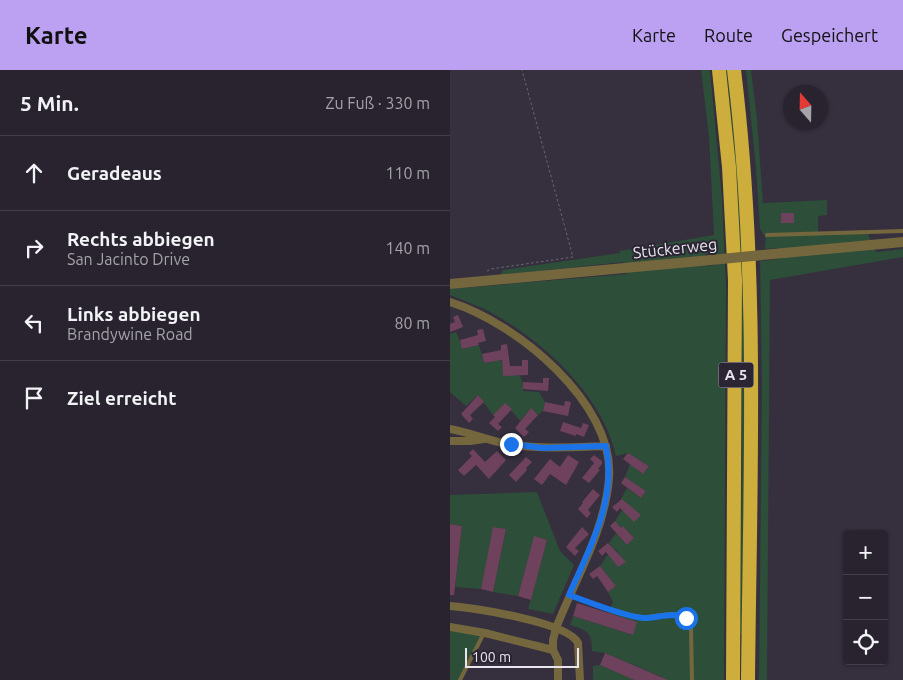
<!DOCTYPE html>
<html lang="de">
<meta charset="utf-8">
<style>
body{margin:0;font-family:Ubuntu,sans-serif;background:#342f3a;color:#f1f3f6}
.controls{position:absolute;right:15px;bottom:15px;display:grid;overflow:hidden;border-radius:5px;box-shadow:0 1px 4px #0004}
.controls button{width:45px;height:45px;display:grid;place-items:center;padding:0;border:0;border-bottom:1px solid #44404a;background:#28232e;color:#f1f3f6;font:25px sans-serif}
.compass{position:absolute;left:333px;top:15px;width:45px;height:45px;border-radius:50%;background:#28232e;box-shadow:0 1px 4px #0004;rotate:340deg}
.scale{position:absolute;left:15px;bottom:12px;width:114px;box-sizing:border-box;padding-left:5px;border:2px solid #e9e5ee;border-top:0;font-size:14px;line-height:18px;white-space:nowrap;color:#e9e5ee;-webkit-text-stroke:4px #2b2533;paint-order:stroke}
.stop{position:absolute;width:15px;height:15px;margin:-11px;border:4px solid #1a73e8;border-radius:50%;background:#fff}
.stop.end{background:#1a73e8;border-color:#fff;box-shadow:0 1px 5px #0008}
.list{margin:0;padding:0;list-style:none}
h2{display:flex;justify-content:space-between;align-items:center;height:65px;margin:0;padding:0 20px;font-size:21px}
h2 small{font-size:16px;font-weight:400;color:#a5a4aa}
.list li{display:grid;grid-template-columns:32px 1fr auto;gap:15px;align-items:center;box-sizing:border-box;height:75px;padding:0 20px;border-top:1px solid #44404a}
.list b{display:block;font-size:19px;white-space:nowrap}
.list p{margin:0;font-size:16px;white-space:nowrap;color:#a5a4aa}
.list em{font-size:16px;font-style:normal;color:#a5a4aa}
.icon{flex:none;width:28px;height:28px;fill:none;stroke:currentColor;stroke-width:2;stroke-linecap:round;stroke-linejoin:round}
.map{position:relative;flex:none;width:453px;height:610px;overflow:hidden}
header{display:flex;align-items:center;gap:30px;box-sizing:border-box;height:70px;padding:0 25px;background:#bca0f2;color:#111}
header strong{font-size:24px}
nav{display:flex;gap:28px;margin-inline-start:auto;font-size:18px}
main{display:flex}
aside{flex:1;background:#28232e}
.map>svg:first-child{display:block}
</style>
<header>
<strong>Karte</strong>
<nav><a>Karte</a><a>Route</a><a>Gespeichert</a></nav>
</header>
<main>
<aside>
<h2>5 Min.<small>Zu Fuß · 330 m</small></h2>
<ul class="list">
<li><svg class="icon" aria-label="ahead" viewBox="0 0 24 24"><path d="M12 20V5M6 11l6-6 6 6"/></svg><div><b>Geradeaus</b></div><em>110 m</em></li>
<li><svg class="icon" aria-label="right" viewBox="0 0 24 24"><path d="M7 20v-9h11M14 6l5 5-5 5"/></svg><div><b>Rechts abbiegen</b><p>San Jacinto Drive</p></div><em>140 m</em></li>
<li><svg class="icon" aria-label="left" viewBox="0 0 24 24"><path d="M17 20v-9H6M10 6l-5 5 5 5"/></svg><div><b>Links abbiegen</b><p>Brandywine Road</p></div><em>80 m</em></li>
<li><svg class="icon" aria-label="arrive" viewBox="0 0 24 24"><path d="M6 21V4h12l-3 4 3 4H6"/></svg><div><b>Ziel erreicht</b></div></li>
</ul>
</aside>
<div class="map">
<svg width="453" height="610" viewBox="0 0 453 610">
<rect width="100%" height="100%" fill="#352f3e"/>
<path fill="#2d4e38" d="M251,0h9l12,129 4,85 -2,396h-63l1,-3 -57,-24 -13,-2c0,-19 -5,-21 -22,-26l3,-9 60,19 -25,-22 5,-11 -5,-10 8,-6 -16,-20 8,-12 10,13 7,-5 -10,-13 -1,1 -5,-7 7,-10 11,12 7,-7 -11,-12 -2,2 -6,-7 7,-11 18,5 -19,-16 6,-11 14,10 5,-7 -21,-14 5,-13 13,10 6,-8 -21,-13 -12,3c-13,-60 -72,-114 -124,-143 -13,-7 -28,-12 -42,-18v-6l177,-15v-2l78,-8 1,2 10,-1 -1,-11h-10v2l-80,9 -2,-3 -123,13 3,-5 117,-17 -1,-2 95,-16 -5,-98z
M276,0h2l13,130 4,152 -2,281 -3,1c1,-188 9,-377 -14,-564z
M296,0h5l6,49 6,84 64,-3v15l-9,1v18l49,-4 4,12 -93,8v-2l-13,1c0,-13 3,-8 -5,-20l-4,-61z
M424,178l2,4 27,-3v8l-133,23 -3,400h-8l3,-296 -2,-123 19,-2v-2z
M6,262l7,17 16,-4 5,18 17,-3 2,6c13,7 21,8 20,25l16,1 6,10 -2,9 -5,4 -7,-7 -11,13 -15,-18 -12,12 -15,-20 -12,11 -16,-14v-58z
M87,422l23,59 14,14 -21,49 -25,-5 19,-69 -13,-3 -16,59 -25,-4 13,-62 -12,-3 -13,62 -26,-2 7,-61 -12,-2v-29z
M0,557l35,6 -25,47h-10z
M150,595l34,15h-41v-14z"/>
<path fill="#6e415d" d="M331,143h13v10h-13z
M8,245l5,12 -13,5v-8l5,-2 -2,-5z
M33,259l3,12 -8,2 1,2 -17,4 -2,-9 18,-5 -1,-5z
M57,274l3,22h12v-6h6v15l-25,1 -1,-16 -18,3 -2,-9 19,-4v-5z
M93,308h6l-1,13 -25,-2v-7l20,1z
M28,325l6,7 -14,13 3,4 -4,4 -8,-9z
M115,331l6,1 -3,14 -25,-5 2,-9 19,4z
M55,333l7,6 -14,15 4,3 -4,4 -9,-8 6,-6 -2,-2z
M81,338l7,7 -13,14 4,3 -5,5 -9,-9z
M113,352l18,6 2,-5 6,2 -5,12 -8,-3v2l-16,-5z
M23,379l12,13 12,-11 9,9 -17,19 -13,-14 -12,11 -6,-6 14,-14 -3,-3z
M178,383l21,13 -6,8 -20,-15z
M118,385l11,7 -13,23 -16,-11 -8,11 -8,-6 16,-20 10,8z
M144,385l8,6v3l-4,5 2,1 -11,13 -7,-5 12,-15 -4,-4z
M76,387l6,5 -6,6 1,2 -11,12 -7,-7z
M175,407l21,14 -5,7 -20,-15z
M143,419l7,6 -12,15 3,3 -4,5 -9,-9 5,-6 -1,-1z
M172,429l19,16 -7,7 -14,-14 -3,4 -5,-5z
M165,451l6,7 2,-2 11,12 -7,7 -17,-19z
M0,454l12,2 -8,69h-4z
M43,457l13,2 -13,63 -12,-3z
M132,457l7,7 -14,14 4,3 -4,5 -9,-9z
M84,466l13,4 -16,60 -13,-4z
M158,473l18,19 -8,5 -12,-15 -4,4 -4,-5z
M150,496l16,20 -8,6 -11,-16 -4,3 -4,-5z
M127,533l60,19 -4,13 -60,-19z
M155,583l63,27h-34l-34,-15z"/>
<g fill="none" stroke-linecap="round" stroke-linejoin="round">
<path stroke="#6c6774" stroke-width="1" stroke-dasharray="2.5 2.5" stroke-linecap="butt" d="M37,201l4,-2 82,-12 -51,-187"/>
<path stroke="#74673e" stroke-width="4" d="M317,165l136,-4
M119,525c20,7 52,21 72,22 12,1 27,-5 39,-2 7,1 10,7 11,14l1,51
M10,610l24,-47"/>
<path stroke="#74673e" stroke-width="8" d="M0,232c65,20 165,101 159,176 -4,53 -34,102 -53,150l-3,12v10l5,10v20
M0,359c22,4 42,13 63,16 31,4 62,2 93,1
M0,371h20l14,-2
M0,536c24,2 118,16 128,37l2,37
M0,557l35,6 68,17"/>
<path stroke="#74673e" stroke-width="10" d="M323,184l130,-12
M0,214l261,-24"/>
<path stroke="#cdad3b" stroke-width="14" d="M269,0l10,97 6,113 -2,400
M284,0c25,202 16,407 14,610"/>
<path stroke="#74673e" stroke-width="10" d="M261,190l62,-6"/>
</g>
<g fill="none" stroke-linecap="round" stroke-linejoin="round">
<path stroke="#1a73e8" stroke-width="6" d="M61,374l32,4 63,-2c11,55 -16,101 -37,149 20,7 56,22 75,23 14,0 29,-7 42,0"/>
</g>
<g text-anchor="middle" stroke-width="4" stroke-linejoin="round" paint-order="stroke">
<rect fill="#2b2533" stroke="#b0abb6" stroke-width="1" x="268.5" y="292.5" width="35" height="25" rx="4"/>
<g font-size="15" font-weight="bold" fill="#e9e5ee">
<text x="286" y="310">A 5</text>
</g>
<g font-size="16" fill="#e9e5ee" stroke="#2b2533">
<text transform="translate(225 178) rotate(-6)" y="6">Stückerweg</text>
</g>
</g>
</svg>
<div class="controls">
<button>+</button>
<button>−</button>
<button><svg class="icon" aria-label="locate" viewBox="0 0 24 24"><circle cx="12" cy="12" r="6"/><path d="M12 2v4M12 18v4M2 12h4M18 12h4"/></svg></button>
</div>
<svg class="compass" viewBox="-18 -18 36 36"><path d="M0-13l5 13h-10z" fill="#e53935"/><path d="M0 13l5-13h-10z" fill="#a5a4aa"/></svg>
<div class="scale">100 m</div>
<div class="stop" style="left:236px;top:548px"></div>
<div class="stop end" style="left:61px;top:374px"></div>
</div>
</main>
